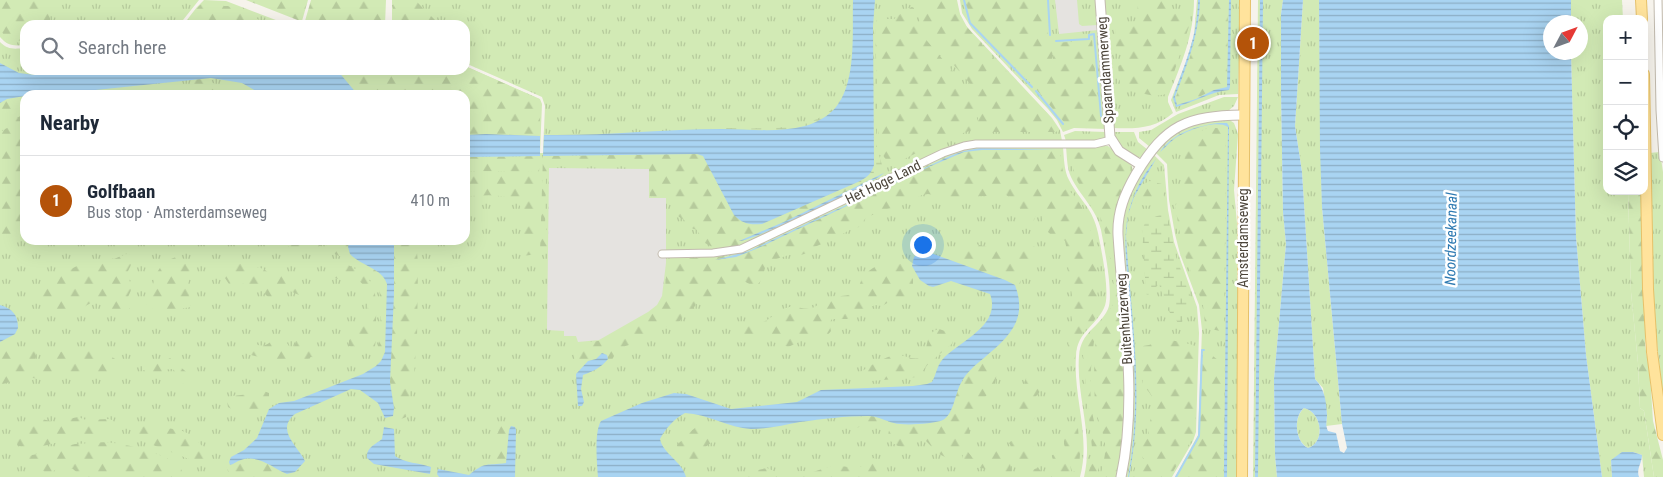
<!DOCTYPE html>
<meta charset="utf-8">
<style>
body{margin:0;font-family:"Roboto Condensed",sans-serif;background:#f2f2f3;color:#1f2937}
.controls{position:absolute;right:15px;top:15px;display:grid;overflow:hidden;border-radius:10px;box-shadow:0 5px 20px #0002}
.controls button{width:45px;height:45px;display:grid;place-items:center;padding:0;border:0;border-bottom:1px solid #e0e1e3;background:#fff;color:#1f2937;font:25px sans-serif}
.compass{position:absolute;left:1543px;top:15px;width:45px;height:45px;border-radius:50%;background:#fff;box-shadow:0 5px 20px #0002;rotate:49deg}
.you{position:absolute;left:922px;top:244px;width:18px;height:18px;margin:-12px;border:4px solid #fff;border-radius:50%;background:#1a73e8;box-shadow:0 0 0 8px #1a73e833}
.badge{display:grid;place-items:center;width:32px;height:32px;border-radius:50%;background:#b45309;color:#fff;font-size:16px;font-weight:700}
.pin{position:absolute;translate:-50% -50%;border:2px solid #fff;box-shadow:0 1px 5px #0006}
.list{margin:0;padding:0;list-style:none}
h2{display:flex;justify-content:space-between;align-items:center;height:65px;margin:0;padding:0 20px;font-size:21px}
h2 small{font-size:16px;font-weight:400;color:#747a83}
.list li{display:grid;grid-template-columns:32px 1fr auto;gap:15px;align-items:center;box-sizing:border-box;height:90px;padding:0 20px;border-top:1px solid #e0e1e3}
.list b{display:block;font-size:19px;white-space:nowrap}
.list p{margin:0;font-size:16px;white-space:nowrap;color:#747a83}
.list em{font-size:16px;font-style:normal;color:#747a83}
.icon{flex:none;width:28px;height:28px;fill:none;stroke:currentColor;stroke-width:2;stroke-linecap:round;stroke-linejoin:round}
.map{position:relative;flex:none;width:1663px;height:477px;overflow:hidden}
.search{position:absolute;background:#fff;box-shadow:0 5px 20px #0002;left:20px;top:20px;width:450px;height:55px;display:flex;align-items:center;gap:12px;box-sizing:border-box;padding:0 18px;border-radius:15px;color:#747a83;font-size:19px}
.panel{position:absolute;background:#fff;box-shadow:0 5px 20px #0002;left:20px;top:90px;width:450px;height:155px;border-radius:15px}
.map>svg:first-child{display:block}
</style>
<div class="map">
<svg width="1663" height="477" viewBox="0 0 1663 477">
<defs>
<pattern id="grass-tufts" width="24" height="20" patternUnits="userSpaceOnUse" patternTransform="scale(1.25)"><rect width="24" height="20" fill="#d2eab5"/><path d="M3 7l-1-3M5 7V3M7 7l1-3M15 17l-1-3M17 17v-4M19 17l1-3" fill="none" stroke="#b6ca9c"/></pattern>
<pattern id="forest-firs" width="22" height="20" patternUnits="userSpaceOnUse" patternTransform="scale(1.25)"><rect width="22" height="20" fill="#d2eab5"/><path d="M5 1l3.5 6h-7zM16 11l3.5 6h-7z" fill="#b6ca9c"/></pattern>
<pattern id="wetland-marsh" width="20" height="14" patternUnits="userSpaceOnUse" patternTransform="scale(1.25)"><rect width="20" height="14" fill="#d2eab5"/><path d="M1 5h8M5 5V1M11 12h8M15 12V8" fill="none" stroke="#b6ca9c"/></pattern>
<pattern id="water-rules" width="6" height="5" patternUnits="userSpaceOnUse" patternTransform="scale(1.25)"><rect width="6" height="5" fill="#a9d4f2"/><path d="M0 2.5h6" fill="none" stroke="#8caec5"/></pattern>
</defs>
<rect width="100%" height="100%" fill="#f6f3ec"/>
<path fill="url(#grass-tufts)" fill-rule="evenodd" d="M0,0h199l-20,25h-154v20c-12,1 -17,1 -25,-8z
M204,0l22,1 63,24h-106l14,-18z
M392,0h565l3,14 7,13 85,91 8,12 2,11h-89l-269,115 25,-1 18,-5 194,-93 24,-9 98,-1c1,11 1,24 6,33 11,21 24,28 29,53 3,15 13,62 6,75 -9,19 -27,24 -28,48 -3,41 15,81 4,121h-1080v-435c8,8 14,7 25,6v22h440v-4l75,33 2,5 -2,49h3l2,-47 -3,-9 -77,-34v-38h-73zM25,95h440v145h-440z
M960,0h137l9,129 -32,-1 -11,4 -6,-12 -9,-11 -76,-80 -10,-16z
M1102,0h92c0,35 -13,65 -26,97v5l5,11c-18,16 -38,16 -60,15z
M1197,0h44l-3,94 -19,1 -43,17 -5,-12 15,-38 8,-27z
M1258,0h25l-2,14v78l2,120 3,32 -12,135 1,76 2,22h-24z
M1303,0h16l3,207 20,217 -16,2 1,-10 -4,-28 -8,-9 -13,-207 -7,-46z
M1571,0h51l1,19h-16v172h21l3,101 7,71 2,45 4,3 10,66h-10l-2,-22 -9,-3 -22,8 1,17h-10l-16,-122 -10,-118 -5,-184 9,-1v-30h-9z
M1224,97h14l-4,9 -6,5 -18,2 -60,34 -11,-9v-6l12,-2 27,-16z
M1228,119l6,4 4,11 -4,56 4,45v242h-63l23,-42 4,-105 -3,-25 -19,-51 -5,-20 -6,-34 -2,-36 -13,-13 7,-9 35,-20z
M1075,131l31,1 1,3 -6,6h-35l-2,-6z
M1113,132h21l4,10 10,8 -7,7h-8l-17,-14z
M1108,146l23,18 2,6 -13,31 6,181 -8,95h-34c10,-42 -8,-80 -5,-121 2,-25 20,-28 29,-47 6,-14 -4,-63 -7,-79 -5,-22 -21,-34 -30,-53 -4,-8 -4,-20 -5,-30z
M1660,152l3,20v228l-9,-87 -5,-160z
M1153,154l11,11 4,45 6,32 23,65 2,26 -3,99 -3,9 -21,36h-49l4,-19 -7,-226 8,-38z
M1304,408c18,4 22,34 4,40 -13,-7 -15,-30 -4,-40z"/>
<path fill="url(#forest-firs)" d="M0,0h50v25h-25v16l-16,-1 -9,-10z
M246,0h62l-6,21h-2z
M311,0h75l-1,25h-74l-6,-4z
M393,0h22l25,25h-46z
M926,0h30l5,20 35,41 -24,25 -51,-59 -2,-9v-14z
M966,0h79l3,39 5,5c-1,24 -1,26 -18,44l-62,-67 -5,-9z
M1137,0h34l-1,5 3,8 14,2 4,5 -24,74 -12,2 -25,-5 -8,-4 -2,-4 -2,-17 8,-4 -2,-14h-8l-1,-20 1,-1 18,-5 4,-5z
M1200,0h28l-1,87 -13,2 -17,9 -18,6 -2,-1 -1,-6c12,-34 23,-59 24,-97z
M204,2h15l5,4h4l43,19h-87l15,-19z
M912,7l2,1v13l3,8 55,65 2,4v29l-4,4 -21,6 -55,27c-9,-2 -12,-10 -15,-18l-4,-121 2,-6h17l12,-10z
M1092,40l8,80 -1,3 -4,1 -26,2 -5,-4 -28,-33 16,-18 4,-28z
M465,66l74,33 2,4 -2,32h-74v-40h-106l-9,-11 -6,-14h121z
M999,66h2l46,47 11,17 -2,2h-71l-7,-6v-29l-3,-8z
M194,79h11l10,5 -1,11h-23l-1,-7z
M25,96v12l-21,12 -4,-1v-16l7,-4z
M25,114v43c-9,-4 -15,-11 -25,-14v-11l9,-5 5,-8z
M1208,128h14l4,4 -2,200 -17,-4 -2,-4 -2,-19 -20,-55 -8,-44 2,-3h6l2,-3 -3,-29 3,-15 -6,-8 7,-11z
M0,145c20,8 12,12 25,24v63l-19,4 -6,-1z
M976,147l81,1 3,5 5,32 -1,3 -22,11 -8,21 -4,2 -6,-3 -7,-18 -11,-6 -54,3 -24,-4 -6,1 -21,11 -14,3 -10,6h-5l-7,4 -6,8 -8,2 -15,9 -24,10 -5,5 -6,2 -9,-1 -22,7 -5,7 -3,11 -3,4 -6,3 -11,-6h-4l-15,15 -7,3 -8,-1 -11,6 -7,10 -6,2 -5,7 -4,3 -14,2 -12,8 -8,3 -5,5 -14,4 -7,7 -3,6 -4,-1 -2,-4h-8c-3,5 -5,3 -9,6 -5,4 -7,8 -13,11l-2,-2 1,-8 -1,-11 3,-7c7,-4 17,-1 26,-4 16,-6 56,-27 61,-45 3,-11 1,-23 4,-34l3,-2 45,-2 19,-2 11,-4 186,-88 24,-11z
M1104,150c10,2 21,11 26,19l-1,8 -13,26 -3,17 9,124 3,66 -8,67h-17c3,-11 6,-22 5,-34 -2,-13 -9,-26 -10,-40 -1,-17 -2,-66 5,-80 3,-7 10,-11 13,-19 4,-16 -5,-58 -9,-76 -4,-18 -17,-30 -26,-46 -5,-9 -5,-19 -6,-29z
M697,154l128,42 42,-19v10l-123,58 -23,4h-5l-11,-6 -8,-13 -6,-2 -3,-5 -13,-9 -3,-5v-7l-2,-2 -20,-4 -2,-27h-3l-3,-10 -83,3 -3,3 -7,3 -3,6 -1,53 3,5v21l-8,-1 3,-96z
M540,156l-1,16 -74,-1v-14z
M465,174l70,1 3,1 -1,78 -14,2 -1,-46c-8,-20 -39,-14 -57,-14z
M1149,181l13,3 2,13c-12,9 -14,11 -29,6l6,-17z
M1066,189c29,17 35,89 30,119 0,3 1,8 -1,11 -2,4 -7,8 -10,11 -9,11 -10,23 -10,37l-2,1 -2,-4v-8l-3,-12 4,-9 1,-10 -3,-17 2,-13 -4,-21 1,-14 -4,-19c-4,-4 -7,-2 -11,-4 -12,-8 -15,-21 -10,-35l12,-4z
M1628,191h15l3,120 -1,34 5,30 3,46 10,39v17h-9l-10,-66 -4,-3 -2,-45 -7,-71z
M274,240h45l3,5c-21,11 -28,3 -48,-5z
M324,240h26c-7,26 25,22 35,37 1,2 1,5 2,7l-2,2 2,1v8c0,15 1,56 -7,67 -6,8 -17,12 -26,16l-3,-3c6,-6 16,-8 22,-15 9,-11 9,-57 6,-70l5,-3 -5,1c-7,-11 -16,-17 -26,-25 -12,-9 -22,-5 -29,-23z
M394,240h22l2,24 -1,75 -3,35 -5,19v9l-5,5 3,6 -1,4 -7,3 -4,-1 -5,-37 4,-88z
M972,244c10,0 24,7 30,6 3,0 5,-1 8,-1l1,5 -18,23c-7,-4 -36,-13 -34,-24 1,-2 3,-4 3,-7z
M1033,246l5,2c-2,7 1,15 -6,21 -3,3 -7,2 -11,6v6l-2,6 -23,-9c7,-14 21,-30 37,-32z
M126,254l5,1 3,4 -7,14 5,15 -4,9 4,9 -4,4 -14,2 -7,-8 -13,-3 -15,9h-4l-11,6 -22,-8 -4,-9 2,-5 4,-3 8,-12 11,-8 8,-2 8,-4 10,-2 17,-6 8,2z
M176,257l8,2 3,8 3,2 -2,17 3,21c-13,2 -34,9 -45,-3 1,-4 4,-7 5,-11 4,-17 6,-29 25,-36z
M340,261c35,17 37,23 36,61 0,10 1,21 -3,31 -8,-1 -7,-10 -14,-13l-4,6 -3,1 -3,-1v-6c3,-3 14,-13 15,-16 5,-12 7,-35 -5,-43 -10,3 -11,3 -18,-3l-3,1 -3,-1 -2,-11 6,-3z
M232,262l8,1 5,5c9,-2 17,-2 25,6 -2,9 -10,15 -19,16l-10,-8 -4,-1 -8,3 -4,-6c1,-6 -1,-13 7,-16z
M887,262l15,2 11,15v8l-4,8 -6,4 -14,3 -7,4 -7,-1 -5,2 -4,5 -19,7h-15l-3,4 2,8 -4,5 -8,-1 -16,3 -6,5 -9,4 -29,-10 -17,6 -3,-2 2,-14c7,-6 13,-2 22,-5 9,-3 14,-12 23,-14 10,-4 18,3 26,0 7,-2 12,-10 20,-11 6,-2 12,0 19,-3 7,-3 8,-9 11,-15 5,-9 15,-14 25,-17z
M276,273l7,1 4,4 10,3 5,13 -3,1 -11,-5 -19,8 -7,-7v-2l11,-15z
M939,329l9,3 5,8v3l-24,20 -11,14 -47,4 -7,-2 -3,-7c6,-5 29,-18 36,-17 9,0 18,7 27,1 4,-11 2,-24 15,-27z
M1096,329c-4,24 -7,48 -5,73 2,30 16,43 5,75h-9l5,-16v-13l-9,-93 3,-13z
M280,336l4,3 7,10 3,-2 2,-6 13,-1 6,6 8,3 1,4 -3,5 -10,-1 -10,6 -2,-5 4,-6 -4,-1c-9,4 -10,15 -22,15l-4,-6 -8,4 -3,-1 -3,-6 -12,-3 -1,-5 7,-6c16,7 14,-2 27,-7z
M1162,340c10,0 23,2 33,6l2,6 -2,80 -3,7 -22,38h-37l3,-13 7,2 3,-2v-3c-12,-12 -4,-15 3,-26 -2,-20 15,-31 -6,-49l-3,-34 3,-6 6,-1z
M0,343l4,1 3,6c10,1 20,-2 30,1 -2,10 -2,17 -11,23h-4l-9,7 -13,4z
M99,348l19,13 3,4 -4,7 -8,2 -8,-1 -8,4 -18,-5 -17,5 -7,1 -5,-1 -7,2 -6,-1 -2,-2c9,-33 44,-22 68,-28z
M1205,350l13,10 7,1 -2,116h-47l23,-39 4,-87z
M170,358l21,18 2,8 -3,3 -13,-6v-7l-4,-5c-8,-1 -12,5 -19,5l-6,-3 -5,-1 -1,-5 4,-2 6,1 6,-3h7z
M992,360h5l2,3 -5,25 -10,10 -5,13 -11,15c7,13 -11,27 -21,32l-8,-4 -14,-14h-6c-16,18 -42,-2 -25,-16 11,0 43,1 51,-6 4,-3 6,-9 7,-13 8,-19 12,-34 31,-44l4,1z
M1033,374l5,1 5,4v9l-11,13 1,8 3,4c-1,7 -4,10 -11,12l-8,-4 -2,-4 2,-5 -1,-5c2,-4 5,-6 8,-9 5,-8 -7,-17 9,-24z
M261,390l8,3v5l-5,5v5l-2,3 -14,6 -9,-6 -6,-1 -5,-3 -1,-6 5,-5 18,-2z
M875,415l6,4 -1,3c-8,6 -16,1 -25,7l-7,-3 8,-9z
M78,417l8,3 23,-1 3,1 1,3 -2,6 1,4 -3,2c-11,0 -21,0 -32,2 -20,4 -39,14 -59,9 -6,-13 -1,-19 10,-25l5,2 9,-4 12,3z
M149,425c13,4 26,2 38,8 8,5 14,13 22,18l1,5 -3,10 -72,-28 5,-11z
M503,425l6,3 -2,32 -3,2 -11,-1 -2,-2 5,-8 -3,-6v-9l5,-3 1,-7z
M703,425l8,2 5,3c-1,17 -8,11 -12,20 -3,5 -1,12 -2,17l-3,3c-9,-2 -21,-16 -22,-25l3,-3 9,-2 1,-3 -2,-3 8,-7z
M1078,428l2,25 -1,18h-7l-8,-27v-6z
M1022,439c10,3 15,9 12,19l-5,4 -1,4 3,4 7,-2 3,3v5l-2,1 -19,-5 -4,-4 -1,-16 -6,-9 4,-3z
M92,443c9,-1 18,-1 28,1 13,2 60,14 62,27l-4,6h-51l-2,-2 -12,1 -7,-2 -4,3h-20l-9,-8h-17l-6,5h-4l-5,-6h-10l-3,-2 -1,-7 2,-3 46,-12z
M1002,447l4,1 5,6 -1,9 2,12c-11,2 -20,-5 -31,-7 -7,-1 -13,1 -19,-5l1,-10 3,-2 2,1 5,6 6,2 3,-2c3,-12 11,-6 20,-11z
M1064,447l9,30h1h-23v-7l3,-6 -2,-8z
M874,458l3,6 1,13h-132l7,-6 14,-3 9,4 17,1 7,-2 13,1 21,-7 14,2h12z
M243,459l17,1 12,4 9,7 14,1 5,-4v2c-8,7 -20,7 -31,5l-4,2 -33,-1 -5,-7 -1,-4 3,-3 1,3z"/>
<path fill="url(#wetland-marsh)" d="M850,65l-1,21 -8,24 -32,23 -99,-4 10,-1c34,0 97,6 118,-26 7,-11 8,-25 12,-37z
M873,67l4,81 7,24v1l-35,16 -2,-3 3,-2z
M1167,212l9,45 15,40 -9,25 -3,2 -16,-20 1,-5 -5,-15 -11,11 -2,-1 -4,-65 5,-9z"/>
<path fill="#e5e3e0" d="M1055,0h22l2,24 3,2 16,-1v5l-39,4z
M549,168l100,1v29h17v65l-4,33 -5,9 -9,7 -49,28 -21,2 -2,-6h-12v-5l-17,-1z"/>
<path fill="url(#water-rules)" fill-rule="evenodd" d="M853,0h22l-2,26 1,139c-3,10 -8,13 -16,17l-96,42c-13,1 -19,0 -28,-9l-31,-59 -6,-2 -154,2 1,-21c59,1 118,-6 178,-6 27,0 56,4 83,-3 11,-3 24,-10 31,-19 21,-26 16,-76 17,-107z
M1198,0h2c-1,35 -13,65 -25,97l2,8 19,-6 18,-9 13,-3 2,-87h2l-1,87 -1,3c-19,2 -35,12 -53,17l-3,-9c11,-33 25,-62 25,-98z
M1260,0h3l-5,477h-3z
M1283,0h20l-8,126 7,46 13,207c10,11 11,21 12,36 0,6 -2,10 1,16l8,2 4,18 4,2 3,-5 -5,-24 -20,-217 -2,-57 -1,-150h252v22h-21v30l21,1 5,184 10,118 16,122h-325l-2,-22 -1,-76 12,-135 -3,-32 -2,-120v-78zM1304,408c18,4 22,34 4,40 -13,-6 -15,-31 -4,-40z
M0,63l19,10 16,2 66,-5h236l21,25h-95l-21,-12 -31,-5 -154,16 -32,1v1l-18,3 -7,4z
M1218,123h9l2,3 -2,351h-3v-9l4,-341c-13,-8 -42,4 -54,12 -5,4 -11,11 -14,13 13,-19 36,-26 58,-29z
M486,134l54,2v20l-75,1v-22z
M980,148l76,2h-74l-18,2 -33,14 -175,83 -20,8 -21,3 34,-9 201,-95 14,-5z
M1156,159l-22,38 -6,18 -2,21c5,81 19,161 3,241h-1c11,-57 7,-114 2,-172 -2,-25 -6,-51 -4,-76 2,-25 13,-50 30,-70z
M884,173c-9,10 -133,69 -145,68l47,-20z
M350,240h44v54l-4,88 4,26 -1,8 -8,2 -7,-15 -18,-13 -9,-1 -56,25c-20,16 3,32 10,47l-10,11 -8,2c-14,-6 -29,-20 -46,-14 -4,1 -7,4 -11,5l-1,-3 2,-5 13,-7 13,-12 12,-29 10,-6 15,-2 69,-27 13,-8 5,-5 4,-9 2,-68c-5,-16 -26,-18 -37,-30l-2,-7z
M921,252h7l77,28 10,5c13,35 -6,52 -31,73 -9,7 -18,15 -23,25 -6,10 -7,31 -18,37 -9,4 -40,6 -49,3 -9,-2 -16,-7 -26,-7 -22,0 -46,3 -68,6 -16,3 -32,7 -49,7 -22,-1 -43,-15 -66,-16 -10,5 -20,16 -25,26 3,15 22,22 26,38h-88c-1,-14 -4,-45 3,-56l41,-18 32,-10 12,1 45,15 66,-7 24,-12 92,-4 14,-2 5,-2c4,-7 5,-16 10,-22 17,-19 60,-34 48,-66l-39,-13 -18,6 -4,-1 -9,-6 -8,-14 2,-9z
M0,305c13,4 18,10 18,23l-3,6 -15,8z
M602,353l5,2 1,4c-6,8 -16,13 -25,16l-2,14 3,13 -2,4h-4l-2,-32 12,-13 8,-2z
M511,426l4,1 1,3 -1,47h-76l-2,-3 1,-5 31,6c17,-14 17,-9 37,-12l3,-33z
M384,427l10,2 1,27c9,7 25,7 36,11l-1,7 -56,-10 -7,-6c-1,-11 8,-13 15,-19z
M1622,452h11l9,3c0,8 -6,14 -3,22h-27l-1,-17z"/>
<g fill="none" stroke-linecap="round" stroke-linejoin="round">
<path stroke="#a9d4f2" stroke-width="2" d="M964,0l6,23 62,64
M1048,0l2,35
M1056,41l33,-2v-4l5,-1 7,82
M1036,91l27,33
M1176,477l23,-41 3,-86h2"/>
<g stroke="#c2bbae" stroke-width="9">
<path id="minor" d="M1658,0l2,110 3,48
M662,254l51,-1 28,-4 202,-96 21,-7 12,-2h119l16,-4"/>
</g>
<g stroke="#c2bbae" stroke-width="11">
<path id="tertiary" d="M1100,0l10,137 9,14 22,14
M1121,477c17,-79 2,-162 -3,-242 -1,-23 7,-42 18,-61 30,-50 51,-58 107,-59"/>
</g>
<g stroke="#e6c16a" stroke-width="12">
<path id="primary" d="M1641,0l1,19
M1644,74l4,215 4,63 11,83
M1242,477l3,-477"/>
</g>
<use href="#minor" stroke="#fff" stroke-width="7"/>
<use href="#tertiary" stroke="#fff" stroke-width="9"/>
<use href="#primary" stroke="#ffe39c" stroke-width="10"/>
</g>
<g text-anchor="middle" stroke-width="5" stroke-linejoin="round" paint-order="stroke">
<g font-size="14" fill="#4b4439" stroke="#fff">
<text transform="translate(1105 70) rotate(-94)" y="5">Spaarndammerweg</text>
<text transform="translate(883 182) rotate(-26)" y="5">Het Hoge Land</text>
<text transform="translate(1243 238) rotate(-90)" y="5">Amsterdamseweg</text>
<text transform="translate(1124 319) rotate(-94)" y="5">Buitenhuizerweg</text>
</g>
<g font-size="15" font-style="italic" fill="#2e7ab2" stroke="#fff">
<text transform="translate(1451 239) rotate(-89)" y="5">Noordzeekanaal</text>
</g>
</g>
</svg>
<div class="controls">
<button>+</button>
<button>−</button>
<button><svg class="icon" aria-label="locate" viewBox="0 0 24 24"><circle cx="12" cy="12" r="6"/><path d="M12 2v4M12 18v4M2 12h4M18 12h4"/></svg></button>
<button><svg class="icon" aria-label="layers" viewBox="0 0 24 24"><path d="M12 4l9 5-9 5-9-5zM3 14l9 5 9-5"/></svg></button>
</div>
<svg class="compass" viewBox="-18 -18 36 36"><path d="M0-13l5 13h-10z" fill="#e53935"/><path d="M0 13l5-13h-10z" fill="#747a83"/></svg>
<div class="you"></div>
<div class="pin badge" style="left:1253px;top:43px">1</div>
<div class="search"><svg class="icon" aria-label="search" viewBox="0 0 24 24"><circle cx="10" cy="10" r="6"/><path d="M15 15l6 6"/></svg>Search here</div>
<section class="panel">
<h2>Nearby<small></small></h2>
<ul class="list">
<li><span class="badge">1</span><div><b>Golfbaan</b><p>Bus stop · Amsterdamseweg</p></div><em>410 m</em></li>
</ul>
</section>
</div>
